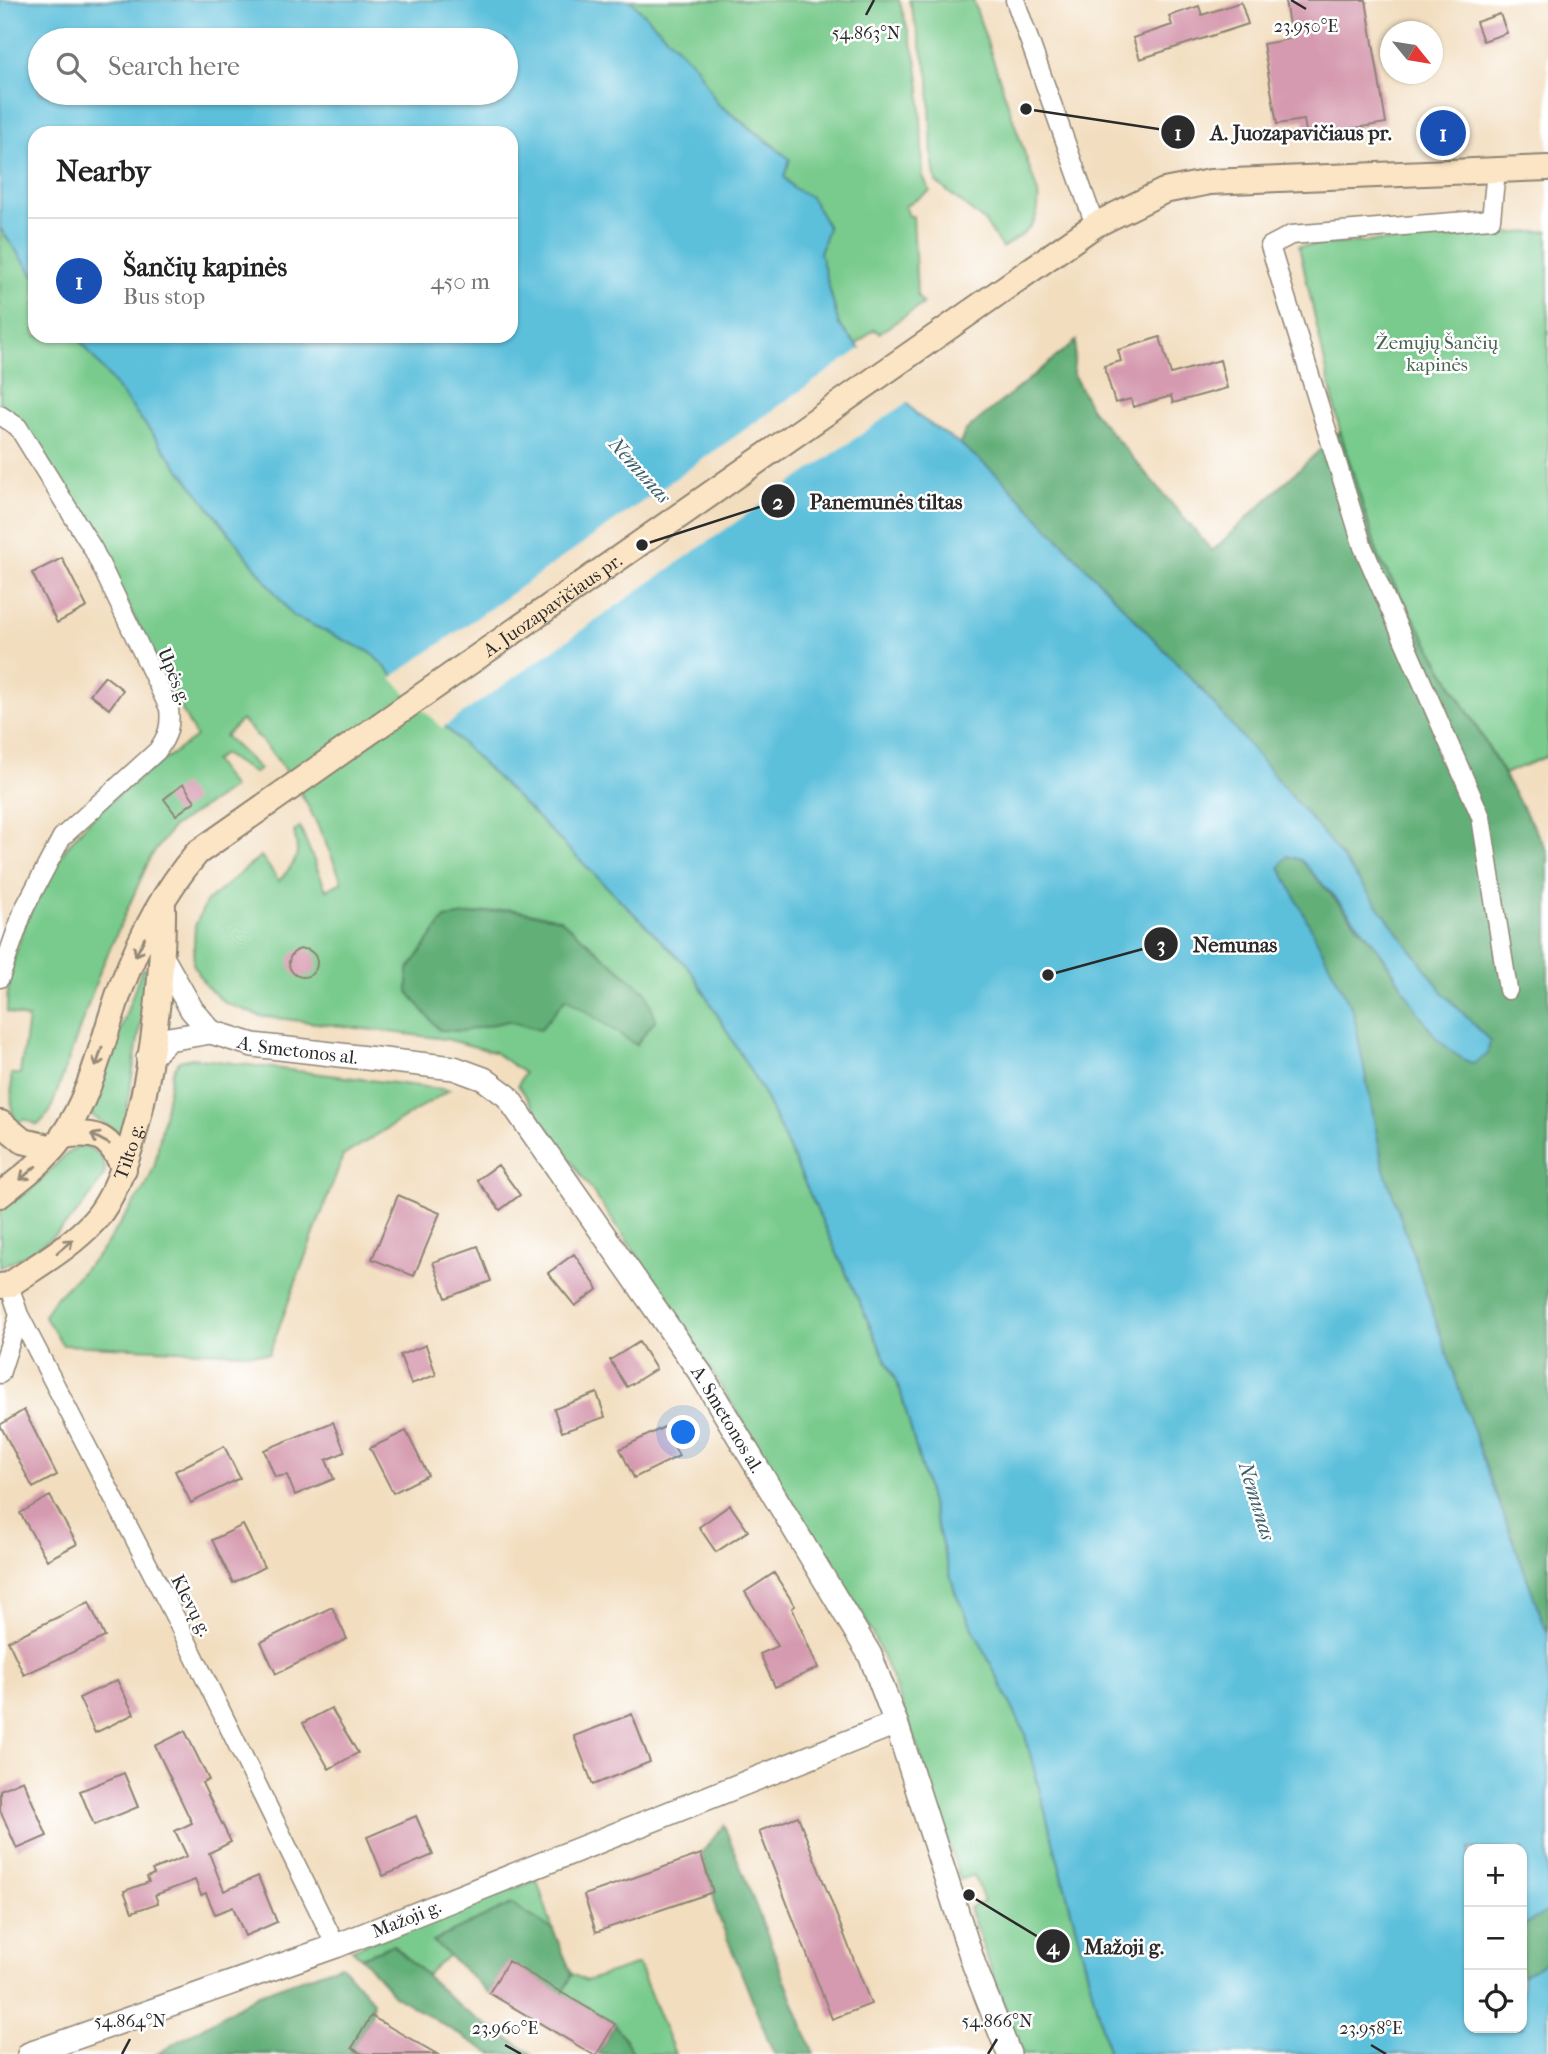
<!DOCTYPE html>
<meta charset="utf-8">
<style>
body{margin:0;font-family:"IM FELL French Canon",serif;background:#f6f6f6;color:#222}
.controls{position:absolute;right:21px;bottom:21px;display:grid;overflow:hidden;border-radius:14px;box-shadow:0 2px 5px #0004}
.controls button{width:63px;height:63px;display:grid;place-items:center;padding:0;border:0;border-bottom:2px solid #e0e0e0;background:#fff;color:#222;font:35px sans-serif}
.compass{position:absolute;left:1380px;top:21px;width:63px;height:63px;border-radius:50%;background:#fff;box-shadow:0 2px 5px #0004;rotate:120deg}
.you{position:absolute;left:684px;top:1433px;width:24px;height:24px;margin:-18px;border:5px solid #fff;border-radius:50%;background:#1a73e8;box-shadow:0 0 0 10px #1a73e833}
.badge{display:grid;place-items:center;width:46px;height:46px;border-radius:50%;background:#0b8043;color:#fff;font-size:23px;font-weight:700}
.pin{position:absolute;translate:-50% -50%;border:4px solid #fff;box-shadow:0 2px 7px #0006}
.list{margin:0;padding:0;list-style:none}
h2{display:flex;justify-content:space-between;align-items:center;height:91px;margin:0;padding:0 28px;font-size:30px}
h2 small{font-size:23px;font-weight:400;color:#767676}
.list li{display:grid;grid-template-columns:46px 1fr auto;gap:21px;align-items:center;box-sizing:border-box;height:126px;padding:0 28px;border-top:2px solid #e0e0e0}
.list b{display:block;font-size:26px;white-space:nowrap}
.list p{margin:0;font-size:23px;white-space:nowrap;color:#767676}
.list em{font-size:23px;font-style:normal;color:#767676}
.icon{flex:none;width:38px;height:38px;fill:none;stroke:currentColor;stroke-width:2;stroke-linecap:round;stroke-linejoin:round}
.map{position:relative;flex:none;width:1548px;height:2054px;overflow:hidden}
.search{position:absolute;background:#fff;box-shadow:0 2px 5px #0004;left:28px;top:28px;width:490px;height:77px;display:flex;align-items:center;gap:18px;box-sizing:border-box;padding:0 24px;border-radius:38px;color:#767676;font-size:26px}
.panel{position:absolute;background:#fff;box-shadow:0 2px 5px #0004;left:28px;top:126px;width:490px;height:217px;border-radius:21px}
.map>svg:first-child{display:block}
</style>
<div class="map">
<svg width="1548" height="2054" viewBox="0 0 1548 2054">
<rect width="100%" height="100%" fill="#fff"/>
<filter id="ink" filterUnits="userSpaceOnUse"><feTurbulence type="fractalNoise" baseFrequency=".0143" numOctaves="2"/><feDisplacementMap in="SourceGraphic" scale="14" xChannelSelector="R" yChannelSelector="G"/><feConvolveMatrix kernelMatrix="1 2 1 2 8 2 1 2 1" color-interpolation-filters="sRGB"/></filter>
<filter id="wash" filterUnits="userSpaceOnUse"><feTurbulence type="fractalNoise" baseFrequency=".00686" numOctaves="4" result="noise"/><feDisplacementMap in="SourceGraphic" scale="28" xChannelSelector="R" yChannelSelector="G"/><feGaussianBlur stdDeviation="1.57" result="paint"/><feColorMatrix in="noise" values="0 0 0 0 0 0 0 0 0 0 0 0 0 0 0 0 0 1.4 0 .05"/><feComposite in="paint" operator="in"/></filter>
<g filter="url(#wash)">
<rect width="100%" height="100%" fill="#f2ddbe"/>
<path fill="#79cb8d" stroke="#527b5c" stroke-width="2" d="M630,0h269l17,58 4,29 3,90 7,14 -25,15 4,10h4l4,79 6,9 -44,29 -5,-4 -18,16 -17,-20 -19,-72 8,-26 -17,-29 -18,-10 -9,-11 -10,-32 -57,-42 -21,-37z
M909,0h64l65,193c3,33 -11,38 -36,55l-17,-26 -49,-40 -4,-24 -3,-81z
M0,228l35,49v59h42l216,280 77,36 321,318 74,126 136,297 54,199 69,139 85,323h-87l-53,-146 15,-6 -10,-27 -14,5c-28,-90 -54,-179 -96,-263l-206,-332 -140,-200 6,-12 -30,-21 -48,-13 -186,-23 -35,-13 -19,-17 -13,-22 2,-38 11,-24 55,-46 18,25c17,-20 22,-22 15,-49l6,-5 26,63 16,-8c-28,-70 -46,-108 -100,-162l-17,16 35,33 -6,4 -31,-19 -9,7 19,27 -60,39 -23,31 -50,113 -50,141 -12,13 -14,-6 -7,5 -5,-12 -1,-38h9l8,-55 -21,-7c-1,-62 38,-144 80,-189 32,-33 72,-59 109,-86l-94,-182 -102,-148z
M1548,231v525l-44,18 -125,-216 -39,-127 -41,-185z
M142,968l7,3 -26,162h-3l-29,-18z
M192,1058l257,32 -106,66 -74,198 -206,-9 -19,-29 8,-14 48,-49 47,-69 8,-20 17,-91 7,-12z
M79,1145c18,5 26,9 26,28 -25,44 -58,76 -105,94v-57l28,-18 35,-35z
M537,1880l16,50 -41,-26 -78,37 15,14 -23,20 -33,-30 -32,12 -9,-8z
M638,1964l37,90h-41l-19,-30 -52,-30 9,-20 14,7z"/>
<path fill="#62af78" stroke="#466d52" stroke-width="2" d="M1076,341l-3,33 18,35 121,142 128,-120 39,127 169,294v783l-65,-176 -100,-293 -30,-155 -74,-145 8,-10 14,4 77,89 51,79 61,13 -44,-45 -120,-159 -125,-148 -200,-211 -41,-34 5,-13z
M510,909l50,10 86,73 10,27 -20,26 -70,-47 -26,32 -32,-9 -44,10 -25,-1 -31,-38v-22l37,-52z
M724,1825l90,229h-40l-58,-144 -3,-18 -12,-38z
M512,1904l41,26 19,44 -9,20 -55,-32 -19,31 -56,-52z
M1548,1911v50l-26,15v-50z
M393,1945l68,63 71,46h-40l-98,-59 -33,-38z
M341,1965l32,36 -2,15 -19,32 10,6h-205l102,-60z
M615,2024l19,30h-37z"/>
<path fill="#5dc0db" stroke="#447683" stroke-width="2" fill-rule="evenodd" d="M0,0h630l66,66 21,37 73,56 -6,18 9,11 18,9 17,30 -8,26 19,72 79,91 42,28 41,34 200,211 125,148 120,159 44,45 -3,14 -14,9c-47,-20 -65,-75 -94,-114 -23,-32 -52,-60 -78,-90l-14,-4 -7,11 73,144 30,155 100,293 65,176v276l-26,15v-77h-53v179h53v-52l26,-15v93h-439l-85,-323 -69,-139 -54,-199 -136,-297 -74,-126 -321,-318 -77,-36 -216,-280h434v-203h-476v144l-35,-49zM40,40h466v53h-466z"/>
<path fill="#f2ddbe" d="M863,347l47,53 -468,328 -51,-50z"/>
<g id="blocks">
<path fill="#d59aaf" d="M1285,0h81l20,123 -79,13 -3,-16 -27,4 -14,-80 28,-5z
M1241,2l7,22 -108,35 -7,-21 39,-13 -3,-9 30,-10 3,9z
M1500,14l7,19 -24,8 -7,-19z
M1160,337l11,37 49,-14 7,28 -54,15 -2,-7 -38,11 -2,-8 -16,4 -11,-37 17,-5 -3,-11z
M62,558l25,49 -30,16 -25,-50z
M105,676l18,14 -14,19 -19,-15z
M183,784l12,17 -19,14 -12,-16z
M289 963a14 14 0 1 1 28 0a14 14 0 1 1-28 0Z
M498,1165l22,30 -20,15 -23,-30z
M398,1195l42,18 -26,63 -42,-17z
M478,1246l13,35 -45,17 -13,-36z
M574,1254l24,35 -23,17 -27,-33z
M639,1342l17,27 -29,18 -17,-27z
M426,1345l10,30 -25,9 -11,-29z
M597,1393l8,24 -43,15 -8,-23z
M24,1410l33,65 -24,13 -33,-63z
M333,1422l12,30 -19,8 8,19 -39,16 -8,-20 -12,2 -11,-27z
M664,1427l15,29 -45,22 -14,-29z
M406,1431l22,44 -35,18 -23,-45z
M224,1446l16,32 -49,25 -16,-32z
M50,1496l27,48 -30,16 -27,-47z
M730,1505l18,26 -32,21 -17,-25z
M243,1525l21,42 -31,16 -21,-43z
M774,1573l21,33 -3,2 26,60 -43,19 -15,-33 18,-8 -33,-54z
M89,1602l16,35 -81,38 -16,-34z
M332,1607l15,32 -71,35 -15,-32z
M117,1680l17,34 -39,19 -16,-35z
M331,1708l27,45 -29,16 -26,-46z
M632,1714l18,48 -57,23 -19,-49z
M185,1731l24,49 -7,3 29,59 -22,11 15,38 34,-15 19,46 -32,14 -12,-29 -18,7 -9,-21 -5,2 -6,-15 -40,15 3,8 -26,9 -8,-21 25,-9 -2,-5 7,-3 -2,-4 35,-14 -12,-25 17,-8 -37,-77z
M124,1773l14,34 -44,18 -14,-34z
M23,1780l24,56 -30,13 -17,-39v-20z
M416,1816l17,39 -50,21 -16,-39z
M798,1816l73,188 -39,15 -73,-188z
M701,1854l12,38 -117,40 -12,-37z
M508,1961l107,63 -18,30h-5l-103,-61z
M371,2016l24,14 42,24h-75l-10,-6z"/>
</g>
</g>
<g filter="url(#ink)">
<use href="#blocks" fill-opacity="0" stroke="#8e8474" stroke-width="2"/>
<g fill="none" stroke-linecap="round" stroke-linejoin="round">
<g stroke="#8e8474" stroke-width="21">
<path id="minor" d="M1015,0l80,225
M1496,171l-5,48 -200,16 -21,11 93,301 118,270 27,173
M0,415l18,12 75,122 76,159c2,18 -1,28 -12,43l-95,86 -38,72 -24,69
M9,1285l10,30 154,298 163,333
M0,1374l19,-59"/>
</g>
<g stroke="#8e8474" stroke-width="26">
<g id="tertiary">
<path d="M163,959l29,51 19,22"/>
<path id="s1" d="M148,1059l20,-20 43,-7 42,13 201,23 30,11 23,17 194,278 169,281 26,68 78,242 35,89"/>
<path id="s2" d="M29,2054l307,-108 560,-223"/>
</g>
</g>
<g stroke="#8e8474" stroke-width="28">
<g id="secondary">
<path d="M1,1123l22,18 30,7"/>
<path d="M63,1136c35,-5 46,0 61,33"/>
<path id="s3" d="M0,1195c22,-17 46,-35 62,-58 30,-43 40,-96 57,-144 18,-49 44,-101 78,-140l898,-628 69,-34 46,-9 338,-14"/>
<path id="s4" d="M0,1286l9,-1c29,-20 61,-38 85,-64 51,-57 70,-237 69,-314"/>
</g>
</g>
<use href="#minor" stroke="#fff" stroke-width="18"/>
<use href="#tertiary" stroke="#fff" stroke-width="23"/>
<use href="#secondary" stroke="#fce5c4" stroke-width="24"/>
</g>
<defs><path id="oneway-shaft" d="M-6 0H5M1.5-3L5.5 0L1.5 3" fill="none" stroke-width="1.6" stroke-linecap="round" stroke-linejoin="round" transform="scale(1.75)"/></defs>
<g stroke="#948878">
<use href="#oneway-shaft" transform="translate(140 947) rotate(117)"/>
<use href="#oneway-shaft" transform="translate(99 1057) rotate(108)"/>
<use href="#oneway-shaft" transform="translate(100 1139) rotate(-152)"/>
<use href="#oneway-shaft" transform="translate(28 1173) rotate(139)"/>
<use href="#oneway-shaft" transform="translate(65 1246) rotate(-40)"/>
</g>
</g>
<path fill="none" stroke="#2b2b2b" stroke-width="2.5" d="M1291,0l15,9M866,15l8,-15M505,2045l16,9M1371,2045l15,9M122,2054l8,-15M988,2054l9,-15"/>
<g text-anchor="middle" stroke-width="5" stroke-linejoin="round" paint-order="stroke">
<g font-size="19" fill="#46634d" stroke="#fff">
<text x="1437" y="349">Žemųjų Šančių<tspan x="1437" dy="22">kapinės</tspan></text>
</g>
<g font-size="19" fill="#2b2b2b" stroke="#fff">
<text dy="7" stroke="none"><textPath href="#s3" startOffset="835">A. Juozapavičiaus pr.</textPath></text>
<text transform="translate(175 676) rotate(68)" y="7">Upės g.</text>
<text dy="7" stroke="none"><textPath href="#s1" startOffset="161">A. Smetonos al.</textPath></text>
<text dy="7" stroke="none"><textPath href="#s4" startOffset="194">Tilto g.</textPath></text>
<text dy="7" stroke="none"><textPath href="#s1" startOffset="770">A. Smetonos al.</textPath></text>
<text transform="translate(192 1605) rotate(63)" y="7">Klevų g.</text>
<text dy="7" stroke="none"><textPath href="#s2" startOffset="401">Mažoji g.</textPath></text>
</g>
<g font-size="21" font-style="italic" fill="#3c5f69" stroke="#fff">
<text transform="translate(640 470) rotate(48)" y="7">Nemunas</text>
<text transform="translate(1257 1501) rotate(73)" y="7">Nemunas</text>
</g>
</g>
<g font-size="18" text-anchor="middle" fill="#2b2b2b" stroke="#fff" stroke-width="5" stroke-linejoin="round" paint-order="stroke">
<text x="1306" y="32">23.950°E</text>
<text x="866" y="39">54.863°N</text>
<text x="130" y="2027">54.864°N</text>
<text x="997" y="2027">54.866°N</text>
<text x="505" y="2034">23.960°E</text>
<text x="1371" y="2034">23.958°E</text>
</g>
<path fill="none" stroke="#2b2b2b" stroke-width="2.5" d="M1026 109L1178 132M642 545L778 501M1048 975L1161 944M969 1895L1053 1946"/>
<g fill="#2b2b2b" stroke="#fff" stroke-width="2.5">
<circle cx="1026" cy="109" r="7"/>
<circle cx="642" cy="545" r="7"/>
<circle cx="1048" cy="975" r="7"/>
<circle cx="969" cy="1895" r="7"/>
<circle cx="1178" cy="132" r="18"/>
<circle cx="778" cy="501" r="18"/>
<circle cx="1161" cy="944" r="18"/>
<circle cx="1053" cy="1946" r="18"/>
</g>
<g font-size="21" text-anchor="middle" font-weight="bold" fill="#fff">
<text x="1178" y="140">1</text>
<text x="778" y="509">2</text>
<text x="1161" y="952">3</text>
<text x="1053" y="1954">4</text>
</g>
<g font-size="21" text-anchor="middle" font-weight="bold" fill="#2b2b2b" stroke="#fff" stroke-width="5" stroke-linejoin="round" paint-order="stroke">
<text x="1301" y="140">A. Juozapavičiaus pr.</text>
<text x="886" y="509">Panemunės tiltas</text>
<text x="1235" y="952">Nemunas</text>
<text x="1124" y="1954">Mažoji g.</text>
</g>
</svg>
<div class="controls">
<button>+</button>
<button>−</button>
<button><svg class="icon" aria-label="locate" viewBox="0 0 24 24"><circle cx="12" cy="12" r="6"/><path d="M12 2v4M12 18v4M2 12h4M18 12h4"/></svg></button>
</div>
<svg class="compass" viewBox="-18 -18 36 36"><path d="M0-13l5 13h-10z" fill="#e53935"/><path d="M0 13l5-13h-10z" fill="#767676"/></svg>
<div class="you"></div>
<div class="pin badge" style="left:1443px;top:133px;background:#1a4fb4">1</div>
<div class="search"><svg class="icon" aria-label="search" viewBox="0 0 24 24"><circle cx="10" cy="10" r="6"/><path d="M15 15l6 6"/></svg>Search here</div>
<section class="panel">
<h2>Nearby<small></small></h2>
<ul class="list">
<li><span class="badge" style="background:#1a4fb4">1</span><div><b>Šančių kapinės</b><p>Bus stop</p></div><em>450 m</em></li>
</ul>
</section>
</div>
